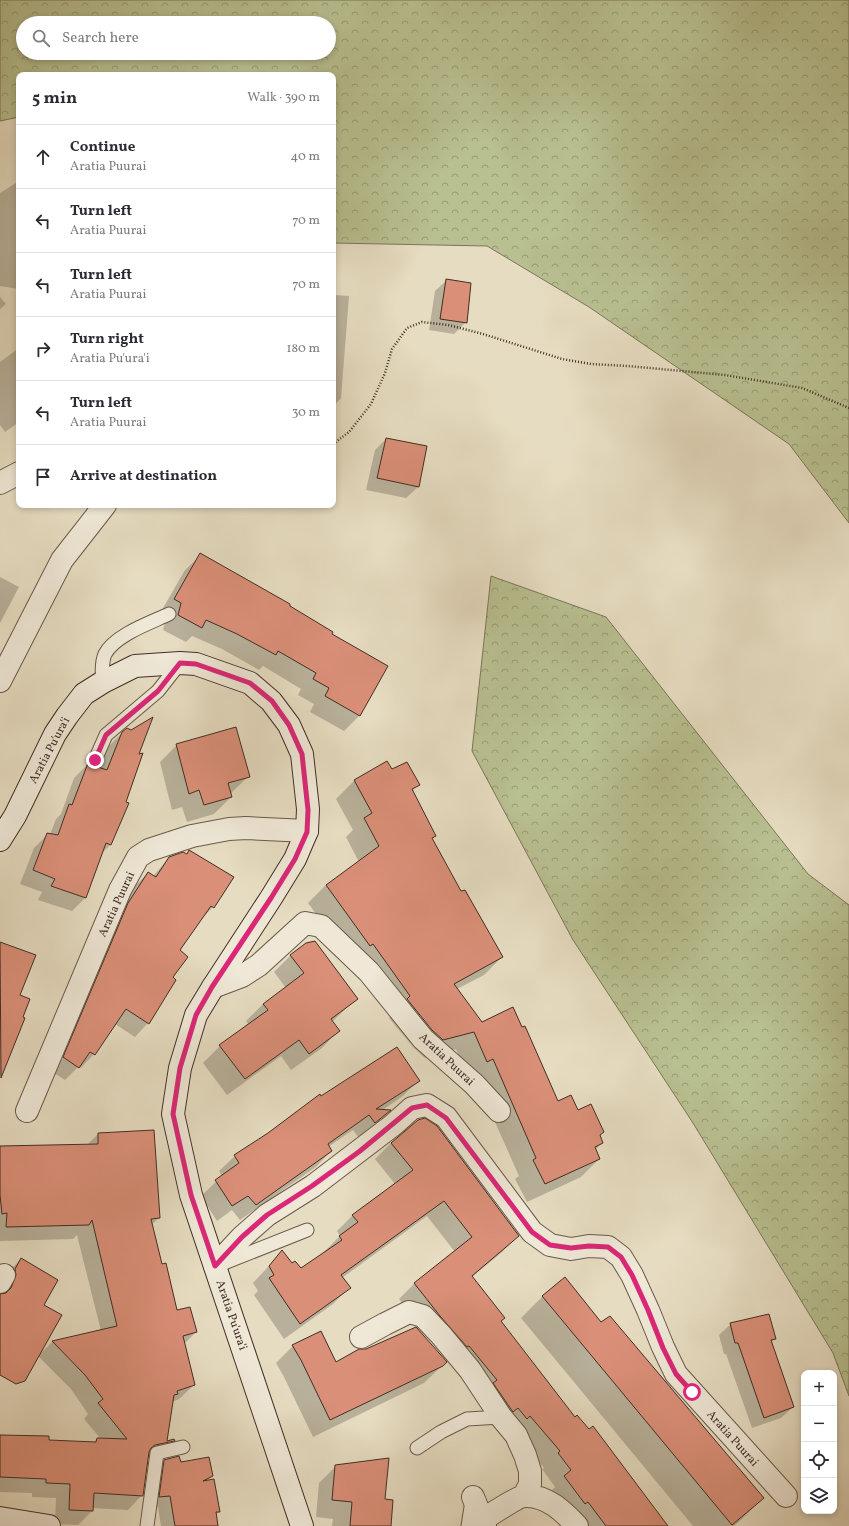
<!DOCTYPE html>
<meta charset="utf-8">
<style>
body{margin:0;font-family:Vollkorn,serif;background:#f7f7f7;color:#2b2b33}
.controls{position:absolute;right:12px;bottom:12px;display:grid;overflow:hidden;border-radius:8px;box-shadow:0 2px 6px #0003}
.controls button{width:36px;height:36px;display:grid;place-items:center;padding:0;border:0;border-bottom:1px solid #e1e1e2;background:#fff;color:#2b2b33;font:20px sans-serif}
.stop{position:absolute;width:12px;height:12px;margin:-9px;border:3px solid #db2777;border-radius:50%;background:#fff}
.stop.end{background:#db2777;border-color:#fff;box-shadow:0 1px 4px #0008}
.list{margin:0;padding:0;list-style:none}
h2{display:flex;justify-content:space-between;align-items:center;height:52px;margin:0;padding:0 16px;font-size:17px}
h2 small{font-size:13px;font-weight:400;color:#7c7c81}
.list li{display:grid;grid-template-columns:26px 1fr auto;gap:12px;align-items:center;box-sizing:border-box;height:64px;padding:0 16px;border-top:1px solid #e1e1e2}
.list b{display:block;font-size:15px;white-space:nowrap}
.list p{margin:0;font-size:13px;white-space:nowrap;color:#7c7c81}
.list em{font-size:13px;font-style:normal;color:#7c7c81}
.icon{flex:none;width:22px;height:22px;fill:none;stroke:currentColor;stroke-width:2;stroke-linecap:round;stroke-linejoin:round}
.map{position:relative;flex:none;width:849px;height:1526px;overflow:hidden}
.search{position:absolute;background:#fff;box-shadow:0 2px 6px #0003;left:16px;top:16px;width:320px;height:44px;display:flex;align-items:center;gap:10px;box-sizing:border-box;padding:0 14px;border-radius:22px;color:#7c7c81;font-size:15px}
.panel{position:absolute;background:#fff;box-shadow:0 2px 6px #0003;left:16px;top:72px;width:320px;height:436px;border-radius:8px}
.map>svg:first-child{display:block}
</style>
<div class="map">
<svg width="849" height="1526" viewBox="0 0 849 1526">
<defs>
<pattern id="forest-crowns" width="20" height="18" patternUnits="userSpaceOnUse"><rect width="20" height="18" fill="#b8bf90"/><path d="M2 6a3 3 0 1 1 6 0M12 15a3 3 0 1 1 6 0" fill="none" stroke="#979c75"/></pattern>
</defs>
<rect width="100%" height="100%" fill="#e6dcc1"/>
<filter id="stains"><feTurbulence type="fractalNoise" baseFrequency=".005" numOctaves="4"/><feColorMatrix values="0 0 0 0 .2 0 0 0 0 .09 0 0 0 0 .02 0 0 0 .5 -.17"/></filter>
<radialGradient id="worn" r=".72"><stop offset=".6" stop-color="#630" stop-opacity="0"/><stop offset="1" stop-color="#630" stop-opacity=".3"/></radialGradient>
<path fill="url(#forest-crowns)" stroke="#7c765a" fill-rule="evenodd" d="M0,0h849v523l-60,-79 -200,-137 -102,-61 -154,-3v-168h-314v42l-19,4zM23,23h306v30h-306z
M491,576l115,41 202,257 41,31v491l-16,-43 -140,-230 -120,-183 -101,-189z"/>
<path fill="#0003" d="M19,181v108l-19,-3v-93z
M447,280l19,42 -12,12 -25,-4 6,-39z
M333,282h2l-1,13 15,1 -8,102 -8,9z
M0,297l6,7 -6,5z
M19,348v74l-14,10 -5,-7v-63z
M386,439l40,8 -8,40 -12,11 -40,-8 9,-40z
M201,555l88,52 42,27 28,82 -15,15 -34,-19 4,-8 -16,-9 3,-6 -38,-23 -4,4 -37,-21 -30,-13 -6,6 -23,-12 3,-11 -7,-4 26,-45z
M0,577l19,10 -19,36z
M122,733l16,23 -28,89 -9,9 -16,44 -13,13 -34,-11 4,-8 -22,-8 14,-36 14,-14h2l6,-15 5,-5 13,-36 14,-14 4,4 8,1 8,-22z
M177,745l72,31 -19,18 1,3 -17,17 -27,8 -5,-15 -10,3 -12,-48z
M386,762l6,9 26,14 -6,6 23,45 -4,3 30,53 41,65 -18,18 -27,14 24,34 76,80 20,8 26,21 -4,4 3,7 -7,7 4,9 -18,18 -54,25 -12,-23 4,-3 -44,-99 -6,2 -13,-30 -31,9 -11,-10 -25,-30 3,-3 -40,-52 -44,-60 18,-18 33,-23 -13,-25 7,-7 -17,-31 18,-18z
M170,857l43,50 -14,14 -20,29 -7,27 3,3 -27,43 -13,14 -20,-13 -21,30 -13,14 -2,-2 -14,14 -14,-9 64,-154 20,-31 13,-13 5,3z
M1,943l18,53 2,22 3,1 -24,58z
M291,955l65,44 -24,23 6,9 -16,17 -31,22 -10,-14 -54,39 -24,-32 17,-17 29,-21 -3,-4 17,-17 23,-16 -12,-16z
M418,1081l-15,15 -22,15h8l-30,27 -6,-8 -25,17 3,4 -15,16 -76,53 -8,-10 -15,11 -16,-25 21,-20 -3,-5 16,-15 86,-58z
M418,1121l100,115 -16,16 -30,25 28,44 74,97 92,108h-89l-26,-35 4,-4 -13,-18 2,-1 -30,-36 -90,-100 -25,-33 16,-16 40,-31 -28,-36 -85,62 7,10 -16,16 -49,35 -30,-44 4,-4 -5,-8 29,-31 10,12 8,6 24,-16 -1,-1 17,-17 -3,-5 16,-16 42,-31 -20,-25 16,-16z
M153,1131l6,87 -8,7 10,40 16,46 19,21 -12,12 10,41 -15,14 -7,3 -6,40 8,-2 -15,15 -12,3 -5,37 -14,15 -36,-2v3l-14,14 -23,-1 1,-26 -24,-1v-4l-32,-1v-52l93,3 4,-4h4l-17,-20 4,-5 -17,-25 -33,-33 14,-14 49,-11 -24,-96 -4,4 -73,2v-69l87,-27 11,-11z
M21,1259l-21,92v-56l4,-2 6,-23z
M543,1296l57,28 163,174 -22,22 -7,6h-41l-172,-208z
M731,1324l44,14 -4,5 22,64 -12,11 -29,10 -26,-74h-2l-5,-19z
M321,1332l15,31 110,-1 -22,21 -111,54 -29,-60 -8,-14 17,-17z
M165,1460l15,3 32,13 -6,5 13,30 -3,4 1,11h-56l-3,-19 -10,1 5,-36z
M336,1466l48,34 6,26h-58l1,-7 -17,-2 3,-34z"/>
<path fill="#da8f78" stroke="#412e23" d="M446,279l25,4 -4,40 -27,-4z
M386,438l41,8 -8,41 -42,-9z
M200,553l90,51v2l43,26 -1,2 56,32 -28,50 -35,-20 4,-8 -16,-9 3,-6 -38,-22 -2,4 -39,-21 -31,-14 -4,8 -24,-13 3,-12 -7,-4z
M153,717l-14,37 4,-1 -17,49 3,1 -18,42 -5,-2 -20,55 -35,-12 4,-7 -22,-9 14,-37 11,2 11,-31 3,1 16,-42 4,4h6l9,3 15,-38 5,-4 4,2z
M236,727l14,50 -22,6 4,14 -28,8 -5,-15 -10,4 -13,-50z
M387,761l5,8 15,-7 13,23 -8,4 24,47 -4,2 29,53 4,-1 38,67 -49,27 28,38 31,-15 9,20 3,-1 33,75 13,-6 7,15 13,-6 13,28 -4,3 3,8 -8,4 5,12 -55,25 -12,-24 3,-2 -43,-99 -6,3 -13,-30 -31,8 -11,-10 -25,-31 3,-3 -37,-52 -3,2 -44,-61 53,-39 -15,-28 8,-5 -18,-33z
M189,850l45,27 -20,31 -3,-2 -31,44 8,7 -15,20 3,3 -27,44 -23,-15 -31,46 -5,-3 -11,16 -16,-11 65,-154 20,-31 8,5 13,-20 14,-5 4,2z
M315,941l43,58 -27,20 9,12 -31,23 -10,-14 -54,39 -26,-34 49,-35 -5,-6 41,-31 -14,-18 16,-12z
M0,942l36,13 -16,40 10,4 -7,18 2,1 -24,60z
M397,1047l23,34 -44,28 15,1 -16,13 -6,-8 -41,29 4,7 -76,54 -8,-9 -16,10 -17,-26 24,-17 -5,-8 34,-22 52,-39 1,2z
M425,1118l12,8 82,110 -47,40 33,42 -4,3 74,96 2,-2 12,14 4,-3 75,100h-62l-18,-24 -3,2 -21,-28 7,-6 -13,-17 2,-2 -30,-35 -3,3 -9,-11 -5,4 -20,-29 4,-3 -28,-34 -2,1 -27,-31 -26,-33 58,-46 -28,-36 -103,74 10,13 -51,36 -31,-46 5,-3 -5,-9 13,-16 10,13 3,-2 6,7 41,-28 -3,-4 19,-14 -6,-7 61,-45 -22,-27 27,-23z
M154,1130l6,88 -9,1 11,45 4,-1 11,47 13,-3 7,25 -14,4 12,49 -18,6 1,3 -4,1 -7,46 7,-2 1,2 -20,4 -4,3 -2,4 -6,44 -49,-3 -1,18 -24,-1 1,-26 -24,-1v-4l-46,-2v-42l49,1v4l47,2 1,-4 30,1 -29,-36 5,-4 -18,-24 -33,-34 65,-15 -25,-106 -3,5 -83,2 1,-14 -5,1 -2,-19v-49l98,-2v-11z
M21,1258l37,22 -14,25 18,10 -37,66 -9,3 -16,-9v-81l6,-1 5,-5 5,-13 -1,-6z
M565,1277l36,45 9,-6 154,182 -32,27 -190,-229z
M769,1314l7,25 -5,1 23,67 -30,11 -26,-75h-3l-5,-20z
M416,1327l31,35 -4,4 -113,54 -29,-60 -9,-15 29,-14 15,31 23,-13h7z
M179,1456l2,6 28,-5 4,19 -10,5 11,-2 6,33h-4l2,14h-43l-5,-30 -11,1 5,-37z
M389,1458l-4,41 8,1 -2,26h-41l2,-24 -20,-2 3,-35z"/>
<g fill="none" stroke-linecap="round" stroke-linejoin="round">
<g stroke="#6a5a4a" stroke-width="15">
<path id="lane" d="M103,682c-1,-8 -1,-21 2,-28 10,-19 45,-31 64,-40
M95,760l11,-25 52,-44 22,-28
M224,1263l83,-33
M417,1448l24,-16 26,-13 34,-2
M147,1526l10,-73 26,-6
M468,1526l4,-25"/>
</g>
<g stroke="#6a5a4a" stroke-width="24">
<path id="street" d="M0,483l19,-10
M0,681l62,-121 43,-55
M213,987l29,-11 17,-11 46,-42 16,3 48,46 54,67 51,45 25,27
M27,1111l93,-221 18,-33 11,-7 43,-14 37,-7 17,-1 61,3
M215,1266l27,-29 25,-22 46,-29 80,-61 19,-17 15,-3 19,12 86,115 18,13 21,4 18,-3 19,1 13,10 11,18 16,35 15,37 13,27 110,122
M0,1282l4,-7
M361,1337l24,-13 24,-12 14,4 18,19 29,35 31,47 15,18 9,20 5,16v13l-6,12
M473,1497l12,29
M482,1520c8,-5 37,-24 43,-24 22,-1 39,16 52,30"/>
</g>
<g stroke="#412e23" stroke-width="24">
<path id="secondary" d="M0,840l15,-24 40,-82 12,-18 17,-22 19,-12 32,-16 45,-3 16,1 54,19 21,18 18,24 13,29 6,55 -1,22 -12,28 -24,39 -58,89 -17,28 -16,53 -7,46 18,81 111,331
M0,1518l49,8"/>
</g>
<path stroke="#412e23" stroke-width="2.5" stroke-dasharray="1 2" stroke-linecap="butt" d="M333,444l16,-12 22,-28 14,-31 7,-24 15,-21 15,-6 26,3 35,9 79,25 29,5 37,2 97,9 77,13 47,20"/>
<use href="#lane" stroke="#efe8d7" stroke-width="13"/>
<use href="#street" stroke="#efe8d7" stroke-width="22"/>
<use href="#secondary" stroke="#efe8d7" stroke-width="22"/>
</g>
<g fill="none" stroke-linecap="round" stroke-linejoin="round">
<path stroke="#db2777" stroke-width="5" d="M95,760l11,-25 52,-44 22,-28 16,1 54,19 22,18 17,24 13,29 6,56 -1,22 -12,27 -24,39 -59,89 -16,28 -16,53 -7,46 18,81 24,71 27,-29 25,-22 45,-29 48,-35 52,-43 15,-3 19,13 86,114 18,13 21,3 18,-2 19,1 13,10 11,18 16,35 15,38 13,26 16,18"/>
</g>
<g text-anchor="middle" stroke-width="3.5" stroke-linejoin="round" paint-order="stroke">
<g font-size="12" fill="#412e23" stroke="#efe8d7">
<text transform="translate(49 750) rotate(-62)" y="4">Aratia Pu'ura'i</text>
<text transform="translate(116 904) rotate(-65)" y="4">Aratia Puurai</text>
<text transform="translate(447 1059) rotate(43)" y="4">Aratia Puurai</text>
<text transform="translate(232 1315) rotate(71)" y="4">Aratia Pu'ura'i</text>
<text transform="translate(733 1438) rotate(48)" y="4">Aratia Puurai</text>
</g>
</g>
<rect width="100%" height="100%" filter="url(#stains)"/>
<rect width="100%" height="100%" fill="url(#worn)"/>
</svg>
<div class="controls">
<button>+</button>
<button>−</button>
<button><svg class="icon" aria-label="locate" viewBox="0 0 24 24"><circle cx="12" cy="12" r="6"/><path d="M12 2v4M12 18v4M2 12h4M18 12h4"/></svg></button>
<button><svg class="icon" aria-label="layers" viewBox="0 0 24 24"><path d="M12 4l9 5-9 5-9-5zM3 14l9 5 9-5"/></svg></button>
</div>
<div class="stop" style="left:692px;top:1392px"></div>
<div class="stop end" style="left:95px;top:760px"></div>
<div class="search"><svg class="icon" aria-label="search" viewBox="0 0 24 24"><circle cx="10" cy="10" r="6"/><path d="M15 15l6 6"/></svg>Search here</div>
<section class="panel">
<h2>5 min<small>Walk · 390 m</small></h2>
<ul class="list">
<li><svg class="icon" aria-label="ahead" viewBox="0 0 24 24"><path d="M12 20V5M6 11l6-6 6 6"/></svg><div><b>Continue</b><p>Aratia Puurai</p></div><em>40 m</em></li>
<li><svg class="icon" aria-label="left" viewBox="0 0 24 24"><path d="M17 20v-9H6M10 6l-5 5 5 5"/></svg><div><b>Turn left</b><p>Aratia Puurai</p></div><em>70 m</em></li>
<li><svg class="icon" aria-label="left" viewBox="0 0 24 24"><path d="M17 20v-9H6M10 6l-5 5 5 5"/></svg><div><b>Turn left</b><p>Aratia Puurai</p></div><em>70 m</em></li>
<li><svg class="icon" aria-label="right" viewBox="0 0 24 24"><path d="M7 20v-9h11M14 6l5 5-5 5"/></svg><div><b>Turn right</b><p>Aratia Pu'ura'i</p></div><em>180 m</em></li>
<li><svg class="icon" aria-label="left" viewBox="0 0 24 24"><path d="M17 20v-9H6M10 6l-5 5 5 5"/></svg><div><b>Turn left</b><p>Aratia Puurai</p></div><em>30 m</em></li>
<li><svg class="icon" aria-label="arrive" viewBox="0 0 24 24"><path d="M6 21V4h12l-3 4 3 4H6"/></svg><div><b>Arrive at destination</b></div></li>
</ul>
</section>
</div>
